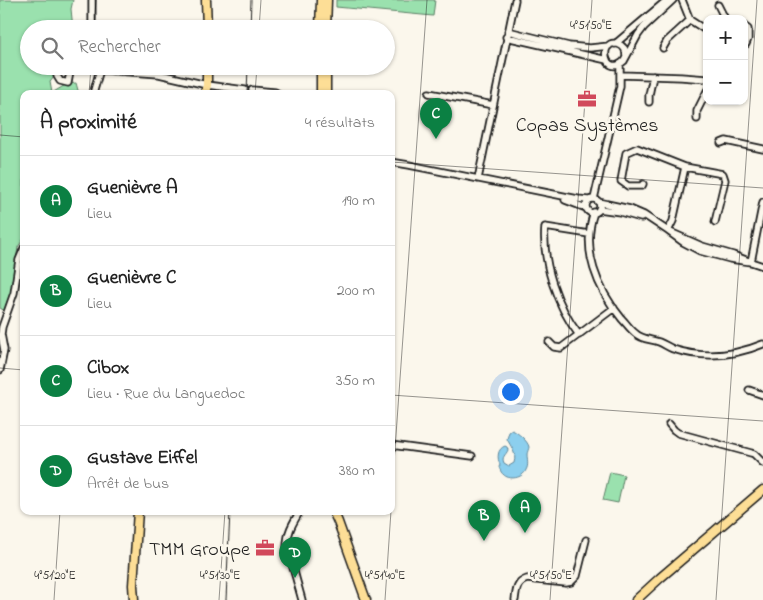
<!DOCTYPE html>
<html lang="fr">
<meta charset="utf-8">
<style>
body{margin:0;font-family:"Indie Flower",sans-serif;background:#f6f6f6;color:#222}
.controls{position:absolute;right:15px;top:15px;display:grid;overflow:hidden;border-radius:10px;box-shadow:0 1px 4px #0004}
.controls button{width:45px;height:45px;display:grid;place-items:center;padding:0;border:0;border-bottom:1px solid #e0e0e0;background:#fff;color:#222;font:25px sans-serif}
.you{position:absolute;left:510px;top:391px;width:18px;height:18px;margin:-12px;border:4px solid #fff;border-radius:50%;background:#1a73e8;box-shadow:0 0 0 8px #1a73e833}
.badge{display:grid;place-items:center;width:32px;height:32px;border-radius:50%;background:#0b8043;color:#fff;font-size:16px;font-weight:700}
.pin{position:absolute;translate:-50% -41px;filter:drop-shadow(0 1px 2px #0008)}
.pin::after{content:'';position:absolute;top:26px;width:18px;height:15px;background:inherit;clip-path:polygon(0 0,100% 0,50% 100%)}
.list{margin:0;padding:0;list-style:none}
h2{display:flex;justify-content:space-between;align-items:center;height:65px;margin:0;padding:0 20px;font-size:21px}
h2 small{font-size:16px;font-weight:400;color:#767676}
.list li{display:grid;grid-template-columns:32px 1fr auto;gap:15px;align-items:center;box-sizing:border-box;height:90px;padding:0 20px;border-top:1px solid #e0e0e0}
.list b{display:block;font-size:19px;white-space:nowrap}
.list p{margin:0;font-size:16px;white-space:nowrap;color:#767676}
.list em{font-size:16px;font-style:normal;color:#767676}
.icon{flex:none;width:28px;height:28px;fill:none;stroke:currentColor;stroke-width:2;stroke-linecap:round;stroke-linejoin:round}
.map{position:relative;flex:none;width:763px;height:600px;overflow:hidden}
.search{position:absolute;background:#fff;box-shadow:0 1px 4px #0004;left:20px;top:20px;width:375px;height:55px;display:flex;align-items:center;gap:12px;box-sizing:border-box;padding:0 18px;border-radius:28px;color:#767676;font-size:19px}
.panel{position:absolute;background:#fff;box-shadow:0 1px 4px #0004;left:20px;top:90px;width:375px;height:425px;border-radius:10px}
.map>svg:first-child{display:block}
</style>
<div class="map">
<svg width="763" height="600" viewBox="0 0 763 600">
<rect width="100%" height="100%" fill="#fbf7ec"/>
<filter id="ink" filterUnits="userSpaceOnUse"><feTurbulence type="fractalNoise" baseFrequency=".02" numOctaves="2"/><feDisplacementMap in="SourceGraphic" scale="10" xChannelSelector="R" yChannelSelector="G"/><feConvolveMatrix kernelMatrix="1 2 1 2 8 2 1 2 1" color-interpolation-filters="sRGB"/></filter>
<g filter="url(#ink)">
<path fill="#9ae1ae" stroke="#5b7e65" d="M0,0h73l-2,9 2,20h-44v37h27l-2,11 -4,5 2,11 15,-9 9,-1 3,11h-55v144l-6,9 -6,41 -7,23 -5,-3z
M336,0h99l-2,16 -97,-9z
M610,472l14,3 -6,28 -15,-3z"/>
<path fill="#8ccfee" stroke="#5f879a" d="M512,430c5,2 16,11 17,17 0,1 -2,6 -2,7 0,6 2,11 -1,16 -3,8 -17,11 -23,4 -1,0 -4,-6 -4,-7l1,-2c-3,-7 -3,-16 5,-19l2,1 1,3c-2,5 -7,7 -4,13l5,3 5,-3c3,-10 -3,-16 -7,-24l2,-7z"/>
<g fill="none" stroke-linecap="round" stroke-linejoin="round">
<g stroke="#1c1c1c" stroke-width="9">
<path id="minor" d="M92,0v29
M682,0l8,20 17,11
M718,5l7,14
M744,26l4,3v10l-2,5
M508,31l61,15 21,2 19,-2
M506,37l101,23
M615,44l52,-44
M663,48l4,-7 23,-21
M626,57c0,-6 -1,-11 -8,-13 -20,-6 -14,35 6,17l14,-26 6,-8 29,-27
M60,66l-2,2 -1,8 3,5 8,2 3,-16
M66,66l25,2 10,3 2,-1 56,4 48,11 38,5
M621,75l60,2 26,2
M252,90l23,2 4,2
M429,93l64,12
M93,94l6,-21 2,-2
M649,102v-7l4,-19
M697,119v-8l10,-20
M721,143l5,-2 37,8
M391,162l18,3 169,34 10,1
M685,167l38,7 2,6 -10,42
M478,179l37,-179
M643,184l-1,2h-14l-7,-5 5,-28 11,-5 48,19 -12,54 -5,10
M594,199l26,-113v-22
M586 206a7 7 0 1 1 14 0a7 7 0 1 1-14 0Z
M565,200l21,8
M598,202l32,7 14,6 24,16 15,11 17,9 30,8 21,3 -18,-7 -31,-9 -34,-15
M763,202l-12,60 12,4
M599,209l21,3 21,6
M594,212c-13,38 3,77 28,107 4,4 8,10 13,14 7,7 16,6 24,9 5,2 9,5 14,7 31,10 61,7 90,-5
M579,335c-22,-29 -37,-72 -34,-108l44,7
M549,342l5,5 7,1 53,-40
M0,370l4,-20 -3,-16 1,-7 12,-34 5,-33 5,-12
M749,390l14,5
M669,424l5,6 4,3 73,20 3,1 9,9
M391,445l81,11
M300,511c-7,12 -13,21 -13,35l15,54
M515,600c1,-10 2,-18 12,-21l39,4 5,-1 6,-6 9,-36"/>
</g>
<g stroke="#1c1c1c" stroke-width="11">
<path id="major" d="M206,0l1,29
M320,29l1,-29
M326,29l1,-29
M205,94l2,-9v-19
M321,94v-28
M326,94v-28
M333,511l5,11 28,78
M134,600l-1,-15 5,-74
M636,600l24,-22 103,-88"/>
</g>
<use href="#minor" stroke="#fbf7ec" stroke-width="5.5"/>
<use href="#major" stroke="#fdde96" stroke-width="8"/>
<path stroke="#1c1c1c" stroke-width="1" d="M250,29l1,-29
M247,94l1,-28
M226,600l4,-89"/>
</g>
</g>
<path fill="none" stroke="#1c1c1c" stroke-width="1" stroke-opacity="0.45" d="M94,29l2,-29M259,29l2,-29M89,94l2,-28M255,94l2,-28M0,135l24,2M391,162l372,26M0,368l24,2M391,395l372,26M391,505l36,-505M54,600l6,-89M219,600l6,-89M385,600l6,-89M550,600l42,-600M716,600l41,-600"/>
<defs>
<g id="office-bare" transform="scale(1.5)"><path d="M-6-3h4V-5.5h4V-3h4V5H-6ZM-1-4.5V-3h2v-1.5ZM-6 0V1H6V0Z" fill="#d1495b" stroke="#fbf7ec" stroke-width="2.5" paint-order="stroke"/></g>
</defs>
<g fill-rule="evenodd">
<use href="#office-bare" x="587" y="99"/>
<use href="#office-bare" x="265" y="548"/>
</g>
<g text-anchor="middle" stroke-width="5" stroke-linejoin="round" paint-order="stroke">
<g font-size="20" fill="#1c1c1c" stroke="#fbf7ec">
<text x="587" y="131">Copas Systèmes</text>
<text x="250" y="555" text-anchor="end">TMM Groupe</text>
</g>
</g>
<g font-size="12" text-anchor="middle" fill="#1c1c1c" stroke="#fbf7ec" stroke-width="5" stroke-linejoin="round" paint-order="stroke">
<text x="591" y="29">4°51'50"E</text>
<text x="55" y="579">4°51'20"E</text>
<text x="220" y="579">4°51'30"E</text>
<text x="385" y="579">4°51'40"E</text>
<text x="551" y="579">4°51'50"E</text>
</g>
</svg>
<div class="controls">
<button>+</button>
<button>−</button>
</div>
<div class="you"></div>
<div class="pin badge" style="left:525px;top:533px">A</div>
<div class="pin badge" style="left:484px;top:541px">B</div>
<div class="pin badge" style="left:436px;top:139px">C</div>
<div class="pin badge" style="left:295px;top:578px">D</div>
<div class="search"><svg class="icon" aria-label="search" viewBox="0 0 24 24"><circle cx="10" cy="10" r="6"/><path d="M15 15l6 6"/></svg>Rechercher</div>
<section class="panel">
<h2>À proximité<small>4 résultats</small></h2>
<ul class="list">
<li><span class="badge">A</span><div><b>Guenièvre A</b><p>Lieu</p></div><em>190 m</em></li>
<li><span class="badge">B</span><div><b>Guenièvre C</b><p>Lieu</p></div><em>200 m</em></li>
<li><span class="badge">C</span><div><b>Cibox</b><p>Lieu · Rue du Languedoc</p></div><em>350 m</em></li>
<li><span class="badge">D</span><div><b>Gustave Eiffel</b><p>Arrêt de bus</p></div><em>380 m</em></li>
</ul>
</section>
</div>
